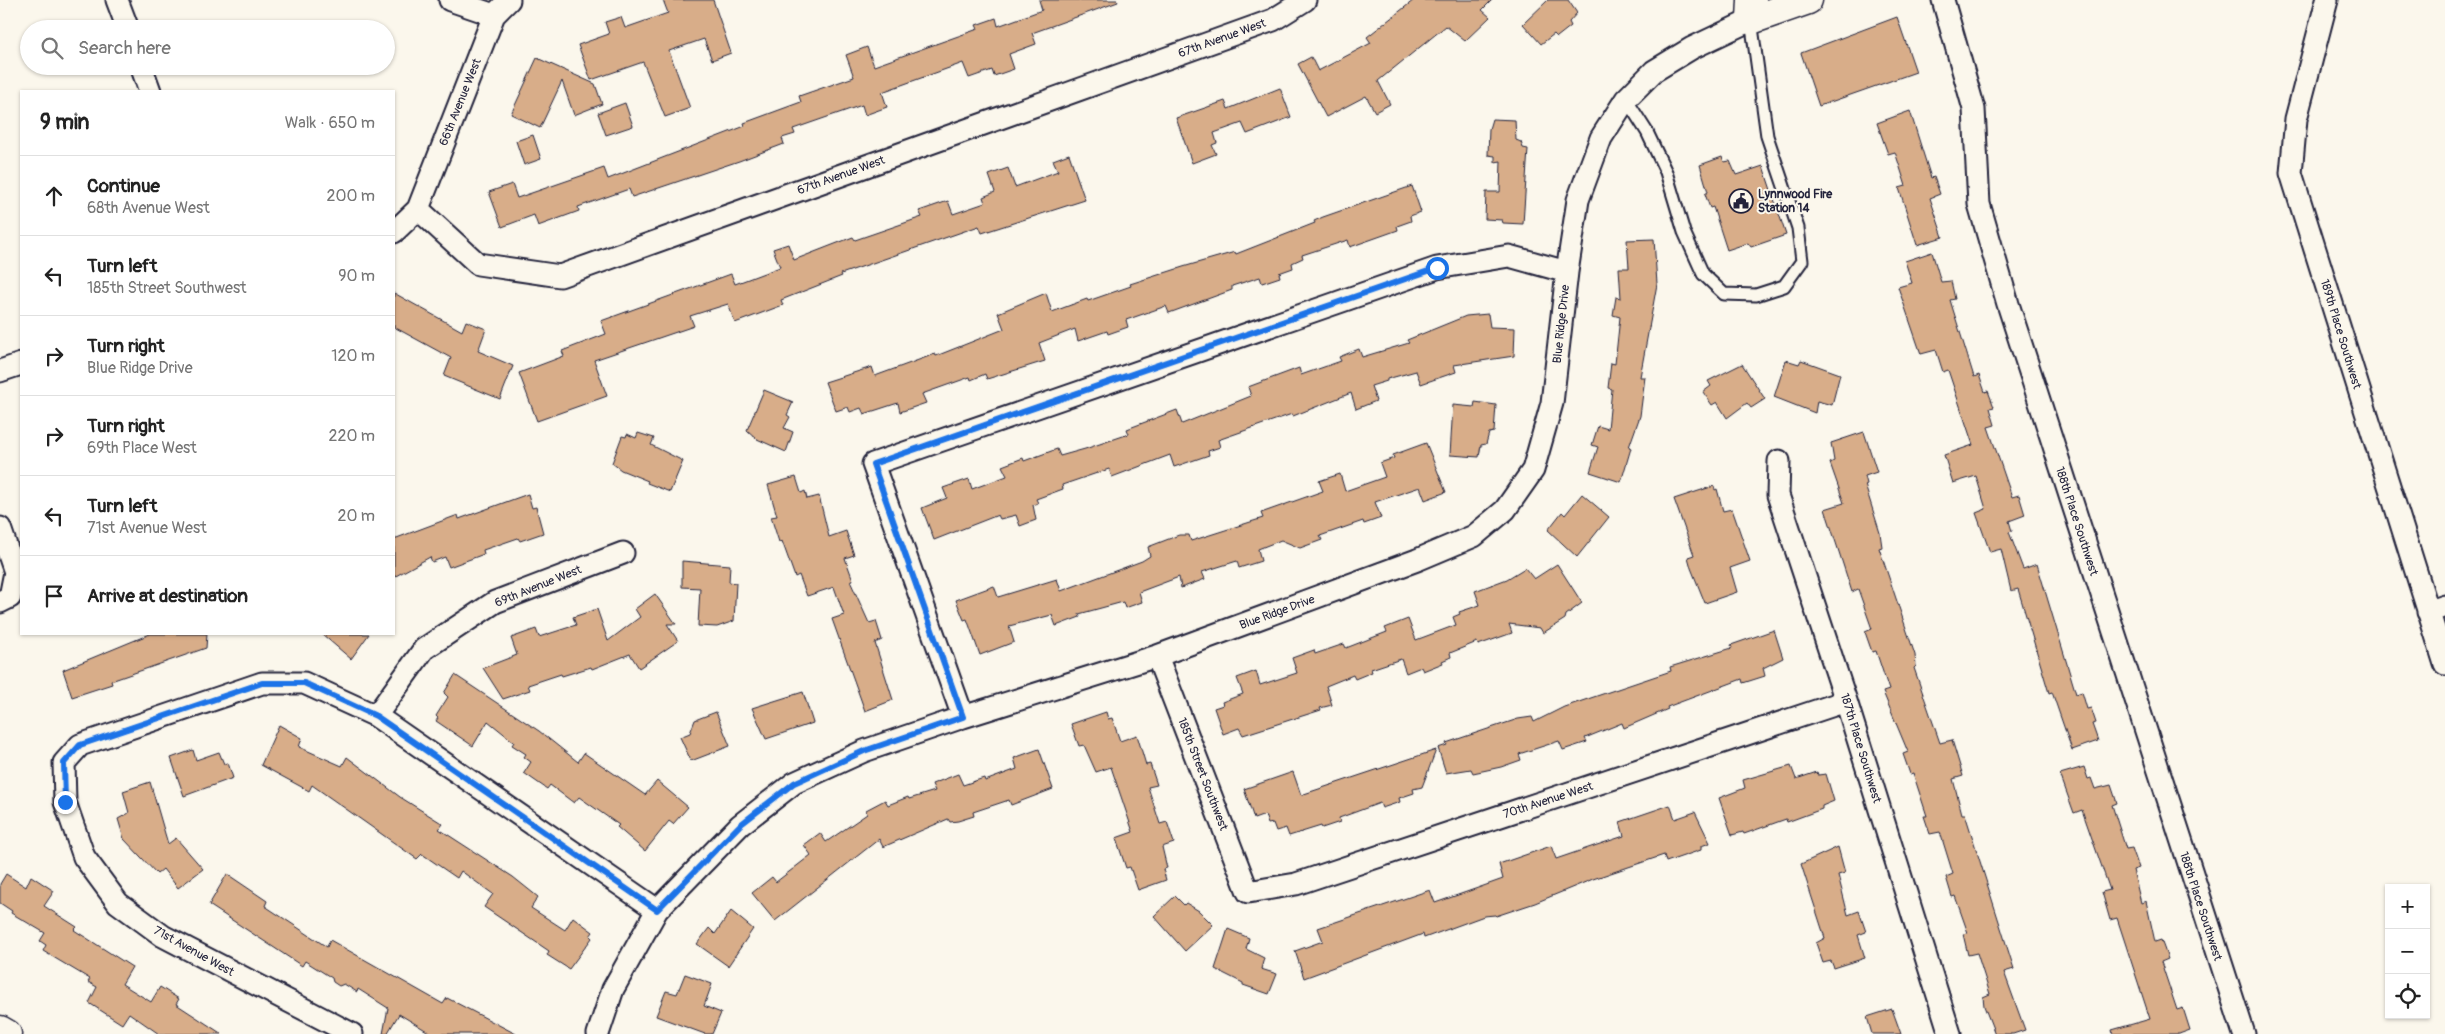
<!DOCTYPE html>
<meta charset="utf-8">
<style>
body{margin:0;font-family:Pangolin,sans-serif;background:#f2f2f2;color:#222}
.controls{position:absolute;right:15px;bottom:15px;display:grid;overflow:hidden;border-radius:0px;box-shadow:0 1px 4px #0004}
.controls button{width:45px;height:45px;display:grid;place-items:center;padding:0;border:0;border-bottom:1px solid #e0e0e0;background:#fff;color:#222;font:25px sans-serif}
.stop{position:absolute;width:15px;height:15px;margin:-11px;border:4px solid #1a73e8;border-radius:50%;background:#fff}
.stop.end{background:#1a73e8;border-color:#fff;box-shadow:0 1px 5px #0008}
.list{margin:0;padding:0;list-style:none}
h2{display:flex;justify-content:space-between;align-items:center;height:65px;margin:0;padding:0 20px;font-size:21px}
h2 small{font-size:16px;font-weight:400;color:#767676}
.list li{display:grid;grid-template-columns:32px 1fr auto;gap:15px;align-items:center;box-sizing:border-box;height:80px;padding:0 20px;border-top:1px solid #e0e0e0}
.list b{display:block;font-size:19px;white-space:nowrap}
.list p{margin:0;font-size:16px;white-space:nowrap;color:#767676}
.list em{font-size:16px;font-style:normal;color:#767676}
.icon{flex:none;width:28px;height:28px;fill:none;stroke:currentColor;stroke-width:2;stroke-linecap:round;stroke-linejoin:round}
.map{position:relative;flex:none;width:2445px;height:1034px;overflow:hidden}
.search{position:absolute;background:#fff;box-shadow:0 1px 4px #0004;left:20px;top:20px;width:375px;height:55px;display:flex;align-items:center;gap:12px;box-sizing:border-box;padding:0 18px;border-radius:28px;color:#767676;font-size:19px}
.panel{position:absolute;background:#fff;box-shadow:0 1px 4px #0004;left:20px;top:90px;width:375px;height:545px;border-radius:0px}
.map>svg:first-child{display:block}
</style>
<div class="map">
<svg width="2445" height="1034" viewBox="0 0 2445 1034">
<rect width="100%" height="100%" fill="#fbf7ec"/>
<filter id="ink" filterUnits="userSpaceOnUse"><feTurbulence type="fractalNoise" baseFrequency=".02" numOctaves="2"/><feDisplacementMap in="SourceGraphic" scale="10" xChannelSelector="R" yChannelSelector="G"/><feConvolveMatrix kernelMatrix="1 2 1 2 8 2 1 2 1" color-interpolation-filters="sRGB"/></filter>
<g filter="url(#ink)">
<path fill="#d8ad89" stroke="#22223b" d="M663,0h50l18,53 -19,7 -8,-21 -35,12 21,57 -25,9 -22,-55 -52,18 -13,-35 31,-11 -4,-12 16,-5 4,11 43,-15z
M1039,0h78l1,2 -86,31 4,11 -27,10 5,15 -20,7 -2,-6 -23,8 -6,-15 -81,29 5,15 -22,8 -3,-10 -69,24 2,5 -13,4 2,6 -45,17 -107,36 -3,-8 -51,18 1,4 -41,15 -4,-11 -32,12 -13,-35 23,-8 5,14 87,-30 4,11 137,-53 -1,-3 57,-21 -2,-6 55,-19 -8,-22 21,-8 7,19 104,-37 -2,-4 20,-7 2,8 44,-16z
M1414,0h78l-10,10 8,7 -25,24 -19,-15 -68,55 12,23 -15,8 -9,-16 -40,21 -28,-53 13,-7 7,14 53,-28 -4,-6z
M1548,0h20l9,13 -8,9 2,4 -14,11 -3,-3 -13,10 -18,-20z
M1897,17l19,55 -97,34 -18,-53z
M537,58l58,26 7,20 -28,11 -12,-34 -22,47 -29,-14z
M1280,88l11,29 -44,17 -5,-11 -28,10 3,10 -5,2 4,9 -24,9 -16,-45 49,-17 3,8z
M625,103l8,23 -27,9 -8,-22z
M1910,111l21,67 3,-1 6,17 -10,4 13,39 -26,8 -18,-57 7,-2 -11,-34 -7,2 -11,-31z
M1492,119l23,1 1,20 5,2 2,6 5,1 -5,75 -20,-1 -1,-3 -17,-1 1,-27h14l1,-31 -6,1v-6l-7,-1 1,-26z
M533,135l8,24 -17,6 -8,-24z
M1069,154l16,46 -103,33 -3,-7 -138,48 1,2 -61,24 2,5 -48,18 -7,-19 -38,12 4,10 -100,34 13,36 -70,25 -18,-48 45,-17 -2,-5 44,-17 -5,-13 130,-47 4,10 45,-17 -7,-18 15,-5 6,16 59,-23 2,3 67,-23 -3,-6 29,-10 5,13 32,-11 -2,-6 12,-5 -6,-17 19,-7 7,19 43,-16 -5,-11z
M1722,157l2,5 6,-1 6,14 27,-9 23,69 -35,12 -3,-4 -21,7 -14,-43 -3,1 -5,-14 3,-2 -8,-27z
M1412,186l9,26 -11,4 1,5 -14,5 1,4 -48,17 -2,-7 -46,15 1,3 -11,5 1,5 -14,5 1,4 -18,6 -2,-6 -28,9v4l-63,23 -3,-7 -40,14 2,7 -20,7 -1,-3 -29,10 -3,-12 -36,14 6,18 -58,18 -2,-5 -14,6 -1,-3 -48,17 4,9 -26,9 -2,-9 -34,11 -3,-6 -11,4 -2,-5 -12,4 -11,-29 47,-15 3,9 60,-22 1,2 68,-27 -6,-16 48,-20 6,19 35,-13 1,2 43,-15 -1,-2 53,-17 52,-15 1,2 79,-31 -1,-2 9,-4z
M1654,239l3,45 -17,93h5l-5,39 -11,31 2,1 -10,34 -31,-10 8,-25 -6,-2 6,-19 10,3 4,-40 -4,-1 3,-25 4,1 5,-47 -7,-2 3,-18 5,1 -2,-30h10l-2,-28z
M1932,252l9,30 10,-1 4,18 -5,1 24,77 5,-2 6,17 3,-1 6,16 -4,1 5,17 -7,2 24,70 7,-2 6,20 -16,6 3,10 -3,1 14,37 14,-5 39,130 6,-2 5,17 4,-1 5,15 -4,1 6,17 -26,9 -20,-58 -3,1 -31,-104 -7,2 -10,-42 -11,3 -14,-39 10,-4 -10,-33 -23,7 -9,-28 29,-10 -25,-75 -5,2 -7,-22 -15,4 -23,-67 14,-4 -7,-22z
M394,293l68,38 4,-10 20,8 -8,22 35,15 -13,33 -56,-23 7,-18 -57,-31z
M1488,314l2,13 25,1 -1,28 -60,9 2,7 -35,12 -5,-13 -29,8v2l-16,5 5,15 -20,8 -5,-16 -58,23 -1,-2 -74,26 2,7 -12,4 1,4 -35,12 -4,-12 -58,22 -3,-8 -47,16 1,4 -27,10 2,4 -5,2 3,15 -16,6 -4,-11 -16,4 -2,-4 -64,25 -12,-32 25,-10 -4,-10 26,-9 3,10 35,-13 -5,-10 21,-8 1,3 33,-12 3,7 25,-7 44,-15 -2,-5 50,-19 5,14 69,-28 -3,-9 51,-19 2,7 40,-14 -2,-4 20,-8 3,8 47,-14 -2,-3 59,-24z
M1786,360l13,4 2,-4 39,14 -8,31 -15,-4 -2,12 -41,-16z
M1742,364l23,35 -14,9 -4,-5 -20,15 -10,-16 -5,3 -9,-13 8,-6 -3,-5z
M764,390l29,12 -6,13 3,2 -6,11 9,4 -7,20 -29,-13 -10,-9z
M1475,402l21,3 -2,27 -5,1 -3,11 -5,1 -2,12 -29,-2 3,-50 21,2z
M1864,432l13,40 -12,4 2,8 -2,1 15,48 2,14 -3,1 36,107 1,11 -2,2 26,75 12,-3 11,36 -10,3 9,35h3l49,155 -10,3 21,58 -12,4h-18l-11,-28 -1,-9 7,-3 -13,-41 -9,2 -5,-21 5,-1 -13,-37 -3,1 -6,-20 7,-3 -13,-42 -10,2 -6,-18h3l-14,-43 -3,1 -7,-20 5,-2 -25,-60 6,-2 -13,-39 -4,1 -7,-20 7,-3 -14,-40 -6,3 -27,-83 19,-6 -14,-40 4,-2 -3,-18z
M638,433l16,5 -3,7 32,16 -13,31 -23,-9 1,-2 -27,-11 -9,-7 10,-27 4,1 1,-3 9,4z
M1426,443l20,49 -21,8 -5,-13 -45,15 6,16 -17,6 -1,-3 -43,15 2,4 -22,8 -19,-8 -23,9 3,12 -22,7 -2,-7 -35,11 3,7 -24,9 -2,-11 -40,15 3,10 -17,6 -2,-6 -44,12 1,3 -24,9 -4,-11 -43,11 5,16 -34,13 -13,-36 -3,1 -8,-20 38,-14 4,11 59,-18 4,12 81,-30 8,-5 -2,-9 31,-12h10l2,6 72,-23 -2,-5 62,-22 -4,-10 21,-7 5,17 40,-14 -5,-14 14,-5 -1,-3z
M796,477l5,16 4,-2 2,8 12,-3 10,41 17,-6 8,24 -9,3 8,22 -3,1 19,42 7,-2 6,19 -7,3 18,57 -28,11 -33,-92 12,-4 -10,-28 -27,9 -8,-21 -4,2 -13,-36 -3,1 -8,-25 6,-1 -9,-31z
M1714,486l1,4 2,-1 6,22 9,-2 18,52 -20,7 7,24 -32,11 -14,-35 -3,-11 6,-2 -20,-56z
M528,494l4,14 4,-1 7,26 -23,8 -2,-3 -35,12 1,4 -35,13 -4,-10 -13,5 -2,-5 -36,20v-38l64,-24 1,4z
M1582,494l27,23 -32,40 -29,-27 14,-18 3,3z
M682,561l48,4 -1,17 7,1 -2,38 -17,6 -19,-1 2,-38 -18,-1z
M1557,564l25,39 -16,12 -1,4 -22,14 -3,-5 -31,-4 3,9 -34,12 -1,-3 -27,11 1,4 -9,4 1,2 -20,8 -2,-4 -15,6 -5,-14 -30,10 1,3 -17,7 -2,-4 -27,11 6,19 -12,3 1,2 -78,25 -4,-7 -16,6 -9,-26 9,-3 -1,-3 21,-8 -6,-16 19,-7 4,14 37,-12 -5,-15 22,-8 1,4 29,-10 2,4 41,-16 -2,-4 23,-9 8,21 40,-15 -3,-8 7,-3 -1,-2 21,-7 -5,-14 32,-12 18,-11 9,11z
M655,594l21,30h-9l11,17 -39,27 -9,-14 -38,15 -1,-2 -29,9 -1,-2 -33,11 2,5 -27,9 -20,-31 34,-13 -6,-17 25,-9 3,8 37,-12 -3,-8 24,-8 11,32 32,-24 -5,-8z
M1774,630l9,28 -20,10 2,8 -22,7 -1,-4 -75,28 1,2 -44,19 -2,-5 -37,15 2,4 -24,8 -4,-9 -40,13 2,6 -20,7 -28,6 -2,-4 -25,4 -8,-25 9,-3 -1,-2 72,-24 14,-2 2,5 30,-15 107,-36 -1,-4 62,-19 -1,-3z
M150,634h57l-1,14 -95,33 1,3 -40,13 -9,-27z
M322,634h47l-18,25z
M455,675l84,56 39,31 6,-9 61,42 12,-14 31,26 -15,17 -4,-3 -24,30 -28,-24 2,-2 -40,-28 -5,6 -24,-18 -3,4 -23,-16 7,-11 -7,-5 2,-3 -14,-9 2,-3 -26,-21 -15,25 -37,-25 2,-3 -2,-2 12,-19 -4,-4z
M803,692l10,31 -47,16 -14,-31z
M716,712l14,34 -39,15 -11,-24 10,-4 5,-13z
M1106,712l2,7 4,-1 8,23 17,-6 9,30 4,-1 7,21 -9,2 12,37 7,-2 7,21 -12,4 5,21 -4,1 3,11 -28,10 -8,-23 -4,1 -10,-30 17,-6 -22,-65 -15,5 -12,-27 -5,1 -8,-22z
M279,725l23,13 -3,9 43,19 5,-9 53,40 43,27 -4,5 74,48 25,20 -7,11 34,22 8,-13 20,15 -3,4 2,2 -23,31 -22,-14 2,-4 -65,-44 9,-13 -32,-23 -4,7 -35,-24 -5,5 -105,-74 -3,6 -48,-26z
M1039,749l14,40 -42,16 -2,-5 -36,12 1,4 -16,5 -8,1 -2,-3 -65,28 -4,-8 -104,82 -23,-28 20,-16 4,5 35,-27 -7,-10 16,-12 6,9 41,-28 -1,-4 19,-10 3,5 20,-8 1,2 26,-8 -3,-7 26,-10 5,11 21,-7 1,3 32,-12 -3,-11z
M193,750l3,10 23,-8 5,12 4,-1 5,15 -49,18 -13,-38z
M1436,750l-14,37 -9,2 1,4 -15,5 1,4 -18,6 -2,-5 -41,15 1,4 -18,6 -1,-2 -32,10 -3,-8 -10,3 -3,-8 -5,1 -3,-9 -11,4 -10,-30 49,-17 8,23z
M1791,766l5,13 21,-7 1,3 8,-1 8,27 -12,5v3l-35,13 -1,-3 -42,15 -1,-2 -11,3 -13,-37 26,-10 -2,-8z
M2084,767l4,12 3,-1 4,11 16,-4 6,18 -5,2 14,44 6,-1 7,20 -6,2 8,33 5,-2 9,41 6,-2 7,19 -7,3 16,48 6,-2 7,22 -11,4h-66l-1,-4 38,-11 -33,-101 -7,2 -8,-28 8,-2 -28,-80 -8,3 -14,-39z
M150,782l18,62 8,-6 27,31 -25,19 -15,-19 -6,5 -33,-35 -6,-20 11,-6 -6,-22z
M1670,805l5,14 20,-7 15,31 -9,3v4l-35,12 -2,-7 -71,24 -58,24 -39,13 -1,-1 -11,1 -60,22 -1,-4 -119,44 -9,-27 28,-10 -5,-13 112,-38 5,13 40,-14 28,-10 -4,-15 52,-18 5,13 41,-14 27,-9 -4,-14z
M1838,847l7,26 -7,2 10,40 11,-4 7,21 -8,3 7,23 -31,10 -3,-7 -8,2 -7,-20 9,-5 -24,-74z
M6,874l20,13 5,-11 23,15 -10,15 33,21 -3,3 58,37 -10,17 29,18 9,-15 19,12 -3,5 46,30h-63l-30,-21 -7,11 -33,-21 8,-16 -9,-5 2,-3 -47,-28 3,-6 -6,-4 5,-8 -34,-20 1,-2 -12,-8v-19z
M227,874l40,27 -2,5 62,41 3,-7 113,64 4,-6 69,36h-84l-33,-20 -12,20h-4l5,-26 -30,-19 -1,3 -13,-8 -5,2 -6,-4 -1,-4 -27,-17 -3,5 -93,-61z
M1175,896l9,9 2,-2 13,8 14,14 -28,26 -31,-35z
M731,911l22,18 -25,37 -31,-22 12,-16 6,6z
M1228,929l21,9 -3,11 18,9 -3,11 16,5 -8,20 -26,-9v-2l-28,-14z
M685,974l27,10 -8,22 17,7 -9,21h-7l-49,-18 10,-25 11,3z
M1892,1009l9,25h-29l-5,-17z"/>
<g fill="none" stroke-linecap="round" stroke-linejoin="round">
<g stroke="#22223b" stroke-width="15">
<path id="service" d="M1626,99l21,33 19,40 18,60 19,42 21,20 32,1 28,-9 18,-25 -4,-33 -31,-92 -16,-116"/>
</g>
<g stroke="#22223b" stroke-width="25">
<path id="minor" d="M117,0l11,29
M450,0l44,15
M1943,0l31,109 5,95 29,100 236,730
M2327,0l-31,119 -5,54 154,491
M141,66l9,25
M418,209l76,-194 15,-15
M394,232l24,-23 60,55 82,12 713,-256 32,-20
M0,371l21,-7
M1779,461l-1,34 68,206 104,333
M0,528l15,44 -5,25 -10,5
M2428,612l17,-6
M1157,656l91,236 48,-8 550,-183
M376,716l48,-67 71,-47 128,-49
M963,717l-90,-253 564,-196 72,-12 58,16
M352,1034l-189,-98 -45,-33 -34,-46 -19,-55 -1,-39 16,-18 182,-62h42l72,33 281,194
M598,1034l15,-45 44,-79 83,-85 54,-42 70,-32 99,-34 194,-61 260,-96 57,-24 31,-26 28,-40 19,-67 15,-131 11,-72 23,-62 25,-39 28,-28 38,-23 59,-28"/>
</g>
<g stroke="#22223b" stroke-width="31">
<path id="tertiary" d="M1752,0l-1,20 57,-20"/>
</g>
<g stroke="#22223b" stroke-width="31">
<path id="secondary" d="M0,1030l7,4"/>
</g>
<use href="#service" stroke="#fbf7ec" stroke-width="11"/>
<use href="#minor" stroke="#fbf7ec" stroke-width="21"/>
<use href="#tertiary" stroke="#fbf7ec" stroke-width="28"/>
<use href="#secondary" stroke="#fbf7ec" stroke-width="28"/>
</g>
</g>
<g fill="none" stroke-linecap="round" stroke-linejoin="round" filter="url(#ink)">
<path stroke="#1a73e8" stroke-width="6" d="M65,802l-1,-39 16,-18 182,-62h42l72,33 281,194 83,-85 54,-42 70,-32 99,-34 -90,-253 564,-196"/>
</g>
<defs>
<g id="civic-ring" transform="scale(1.25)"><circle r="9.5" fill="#fbf7ec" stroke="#22223b" stroke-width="1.5"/><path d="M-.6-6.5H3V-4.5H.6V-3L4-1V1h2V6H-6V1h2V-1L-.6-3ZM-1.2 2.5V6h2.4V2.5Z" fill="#22223b"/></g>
</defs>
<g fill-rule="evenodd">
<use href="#civic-ring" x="1741" y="201"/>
</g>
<g text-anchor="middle" stroke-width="4" stroke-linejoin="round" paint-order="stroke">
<g font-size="12" fill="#22223b" stroke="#fbf7ec">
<text transform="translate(1222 38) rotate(-20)" y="4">67th Avenue West</text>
<text transform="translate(460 102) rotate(-68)" y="4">66th Avenue West</text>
<text transform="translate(841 175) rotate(-20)" y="4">67th Avenue West</text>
<text transform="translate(1561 324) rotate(-84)" y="4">Blue Ridge Drive</text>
<text transform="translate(2341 334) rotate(73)" y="4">189th Place Southwest</text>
<text transform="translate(2077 521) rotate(72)" y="4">188th Place Southwest</text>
<text transform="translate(538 586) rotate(-22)" y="4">69th Avenue West</text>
<text transform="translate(1277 612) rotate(-20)" y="4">Blue Ridge Drive</text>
<text transform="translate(1861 748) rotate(73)" y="4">187th Place Southwest</text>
<text transform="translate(1203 774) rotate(69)" y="4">185th Street Southwest</text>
<text transform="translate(1548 800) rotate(-18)" y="4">70th Avenue West</text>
<text transform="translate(2201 906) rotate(72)" y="4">188th Place Southwest</text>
<text transform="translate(194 951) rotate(29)" y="4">71st Avenue West</text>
</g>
<g font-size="12" font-weight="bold" fill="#22223b" stroke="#fbf7ec" text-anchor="start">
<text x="1758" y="198">Lynnwood Fire<tspan x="1758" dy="14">Station 14</tspan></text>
</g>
</g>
</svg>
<div class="controls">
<button>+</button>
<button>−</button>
<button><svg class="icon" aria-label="locate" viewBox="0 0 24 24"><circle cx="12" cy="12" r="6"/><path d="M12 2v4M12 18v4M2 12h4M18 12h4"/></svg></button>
</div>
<div class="stop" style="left:1437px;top:268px"></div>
<div class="stop end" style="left:65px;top:802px"></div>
<div class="search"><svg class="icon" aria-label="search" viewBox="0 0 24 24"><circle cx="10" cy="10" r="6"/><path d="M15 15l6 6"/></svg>Search here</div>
<section class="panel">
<h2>9 min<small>Walk · 650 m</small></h2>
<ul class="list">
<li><svg class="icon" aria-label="ahead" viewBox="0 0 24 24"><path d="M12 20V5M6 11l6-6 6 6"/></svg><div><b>Continue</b><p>68th Avenue West</p></div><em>200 m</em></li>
<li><svg class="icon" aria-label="left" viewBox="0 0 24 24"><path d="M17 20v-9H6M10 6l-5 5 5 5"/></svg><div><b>Turn left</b><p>185th Street Southwest</p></div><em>90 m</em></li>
<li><svg class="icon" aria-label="right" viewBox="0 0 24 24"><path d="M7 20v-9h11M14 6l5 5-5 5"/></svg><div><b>Turn right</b><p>Blue Ridge Drive</p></div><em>120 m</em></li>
<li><svg class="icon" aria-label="right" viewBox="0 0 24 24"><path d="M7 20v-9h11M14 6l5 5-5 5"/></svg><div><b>Turn right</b><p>69th Place West</p></div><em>220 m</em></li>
<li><svg class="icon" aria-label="left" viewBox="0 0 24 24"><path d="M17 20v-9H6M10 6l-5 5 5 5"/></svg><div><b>Turn left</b><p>71st Avenue West</p></div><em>20 m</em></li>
<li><svg class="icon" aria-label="arrive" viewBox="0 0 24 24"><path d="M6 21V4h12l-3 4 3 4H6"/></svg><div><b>Arrive at destination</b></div></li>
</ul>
</section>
</div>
